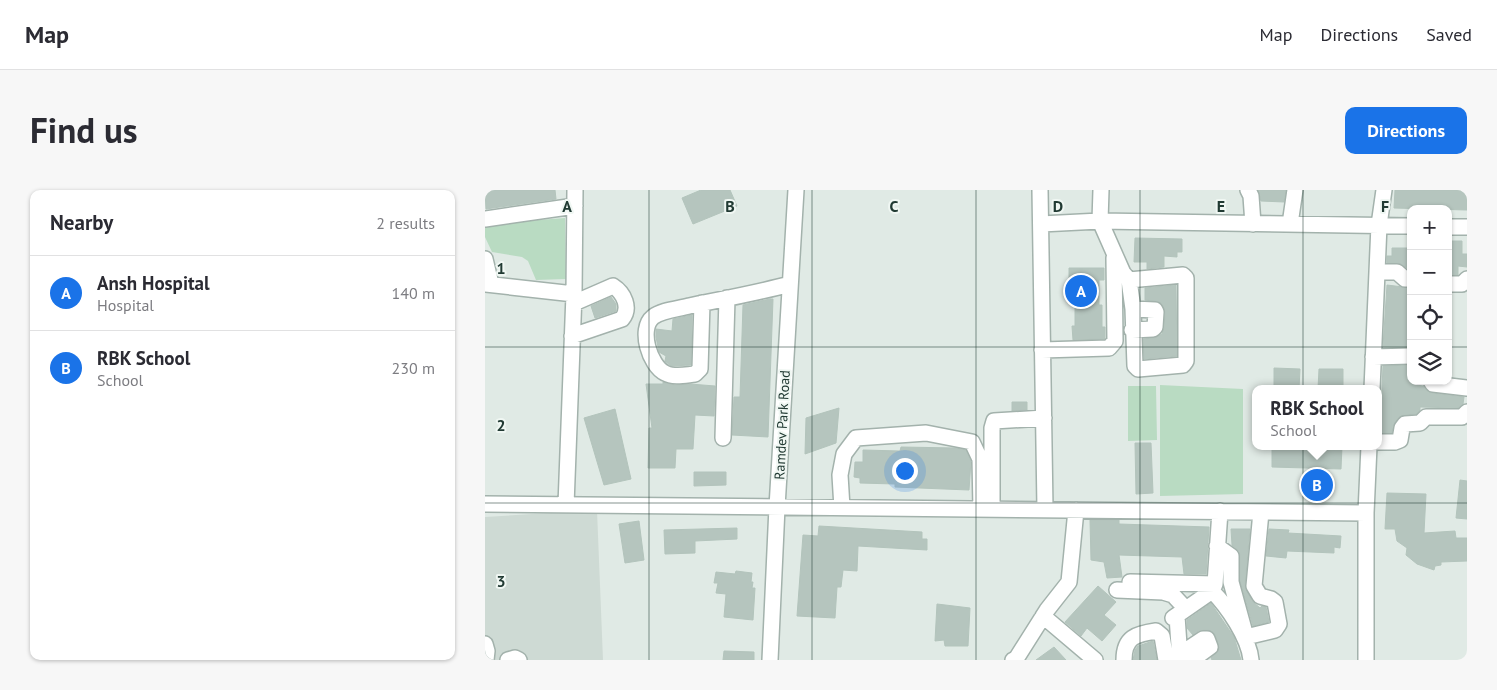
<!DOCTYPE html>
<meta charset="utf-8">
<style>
body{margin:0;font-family:"PT Sans",sans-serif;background:#f7f7f7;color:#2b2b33}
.controls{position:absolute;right:15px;top:15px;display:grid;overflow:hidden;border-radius:10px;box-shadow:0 1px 4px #0004}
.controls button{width:45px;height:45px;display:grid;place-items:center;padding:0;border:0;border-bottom:1px solid #e1e1e2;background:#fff;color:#2b2b33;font:25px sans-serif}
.you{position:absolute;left:419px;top:280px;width:18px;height:18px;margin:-12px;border:4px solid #fff;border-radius:50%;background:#1a73e8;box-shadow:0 0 0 8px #1a73e833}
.badge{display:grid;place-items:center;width:32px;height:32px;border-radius:50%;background:#1a73e8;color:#fff;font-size:16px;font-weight:700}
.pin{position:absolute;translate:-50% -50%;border:2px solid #fff;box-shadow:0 1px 5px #0006}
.popup{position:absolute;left:767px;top:195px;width:130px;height:65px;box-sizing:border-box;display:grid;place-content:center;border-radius:10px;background:#fff;filter:drop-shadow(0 1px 4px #0005);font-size:16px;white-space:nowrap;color:#7c7c81}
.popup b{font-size:19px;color:#2b2b33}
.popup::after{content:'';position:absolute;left:50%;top:100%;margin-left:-10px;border:10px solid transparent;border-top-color:#fff}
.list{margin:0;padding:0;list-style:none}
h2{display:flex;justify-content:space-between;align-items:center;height:65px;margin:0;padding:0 20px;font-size:21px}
h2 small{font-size:16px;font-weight:400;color:#7c7c81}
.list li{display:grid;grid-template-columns:32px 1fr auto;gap:15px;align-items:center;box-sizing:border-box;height:75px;padding:0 20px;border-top:1px solid #e1e1e2}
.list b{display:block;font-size:19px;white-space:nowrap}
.list p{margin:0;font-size:16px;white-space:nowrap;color:#7c7c81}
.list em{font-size:16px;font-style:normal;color:#7c7c81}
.icon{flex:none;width:28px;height:28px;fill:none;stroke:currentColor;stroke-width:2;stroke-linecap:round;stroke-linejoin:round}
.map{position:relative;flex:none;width:982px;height:470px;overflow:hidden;border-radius:10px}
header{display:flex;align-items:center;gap:30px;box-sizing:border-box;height:70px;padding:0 25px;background:#fff;border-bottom:1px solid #e1e1e2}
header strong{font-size:24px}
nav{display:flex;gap:28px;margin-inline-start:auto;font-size:18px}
.intro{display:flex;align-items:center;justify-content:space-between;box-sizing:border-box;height:120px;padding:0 30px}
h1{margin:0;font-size:35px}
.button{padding:12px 22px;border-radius:10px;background:#1a73e8;color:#fff;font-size:18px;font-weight:700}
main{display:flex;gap:30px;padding:0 30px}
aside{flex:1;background:#fff;border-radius:10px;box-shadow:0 1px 4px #0004}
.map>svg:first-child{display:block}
</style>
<header>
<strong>Map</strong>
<nav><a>Map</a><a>Directions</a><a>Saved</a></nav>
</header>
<div class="intro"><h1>Find us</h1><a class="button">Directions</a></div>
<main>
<aside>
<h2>Nearby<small>2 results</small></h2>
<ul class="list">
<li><span class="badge">A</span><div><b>Ansh Hospital</b><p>Hospital</p></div><em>140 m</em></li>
<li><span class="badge">B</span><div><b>RBK School</b><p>School</p></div><em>230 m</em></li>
</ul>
</aside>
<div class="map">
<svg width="982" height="470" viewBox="0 0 982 470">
<rect width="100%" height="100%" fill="#e0eae5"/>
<path fill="#cedad4" d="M112,320l6,150h-118v-143z"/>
<path fill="#b9dbc2" d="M80,28l1,61 -30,1 -8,-19 -6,-4 -30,-5 -7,-15v-13z
M675,195l83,4v105l-83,2z
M643,196h28l1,54 -29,1z"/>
<path fill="#b5c5be" stroke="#b3c4bc" d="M0,0h70l1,9 -70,10z
M216,0h29l7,16 -44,18 -11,-26z
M773,0h28l-2,12 -23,-1z
M910,0h72v20l-73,-2z
M650,48l47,1v13h-5v5l-13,-1v11l-17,2v-7h-13z
M963,51h14v13h5v13l-9,-1v9h-10z
M907,58h19v20h-4l-9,-5h-11v-7h5z
M584,78h35v12h-5v25h3v22h3v12l-32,1 -1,-14h3v-41l-6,1z
M691,95l1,71 -33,3 -1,-20 11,-1 8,-4 2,-6 1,-15 -2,-7 -3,-4 -15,-2v-12z
M902,95l24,3v59h-28z
M126,107l5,7v7l-21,7 -4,-12z
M285,109h3l-5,138 -36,-2 2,-38h6l3,-92z
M207,125l-1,50 -20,1 -6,-5 1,-5 -7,-4 -3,-15v-8l16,2 1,-12z
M926,175v19l12,2 5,6 4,1 32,4 -1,7 -5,4 -38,-1v3l-4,4 -12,1 -6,3 -5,8 -1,7h-12l3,-67z
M789,178l26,1 -1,20h-25z
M834,179h24v20h-25z
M178,192l12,3 15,-1 25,2 -1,30 -19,-1 -2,34h-17l-1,19h-27l1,-40h3l-6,-44h17z
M527,212h15v8l-15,1z
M354,218l-3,35 -31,11 1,-36z
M130,219l16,70 -27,6 -20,-67z
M650,253h16l2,50 -17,1z
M787,256h70l-1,23 -69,-2z
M416,257l55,1 10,2 5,11 -2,29 -74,-3v-3l-35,-1v-5l-6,-1 1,-15h8v-12l37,1z
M209,282h32v13l-32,1z
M975,290l7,1v38l-11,-1z
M902,303l39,1 -2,39 31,-2 1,7h11v23l-26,1v3l-6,1 -1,4 -17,-6 -11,-9 1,-7 -10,-7 -2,-12h-10z
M605,330h29v4l90,3 -3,47h-22l-2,-17 -63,-2 3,22 -15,1 -3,-16 -13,-2z
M154,331l5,39 -19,3 -6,-39z
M334,336l103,6v7h5v11l-69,-4 -1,25 -14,-1 -2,17h-4l-2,31 -38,-2 6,-81 15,1z
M252,338v11l-42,2v12l-30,1 -1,-24z
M746,339h19l-5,57 7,15 8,7 2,-2 4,1 3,15 -16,4 -13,-45v-25l-1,-5 -7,-6z
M784,339l20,1 -1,3 53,3 -1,12 -6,-1v6l-47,-2 -1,7 -20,-2z
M251,381l16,2 -1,9h2l-1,6h3l-2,32 -29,-3 2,-23 -10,-1 2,-10h-4l2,-11 19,2z
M613,396l18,16 -12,13 12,10 -14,16 -15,-13 -6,8 -16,-14z
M726,413l23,34 7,23h-29l-1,-2 8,-9 -4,-14 -3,-4 -5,-1 -9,1 -5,4 -6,-7v-8z
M452,414l33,4 -2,38h-23l-1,-6 -9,1z
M668,451l4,19h-24l2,-10 3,-4z
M569,457l12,13h-30z
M239,461l30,1v8h-31z"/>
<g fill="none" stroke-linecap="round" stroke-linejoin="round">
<g stroke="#a3b2ac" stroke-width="18">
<path id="minor" d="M555,0l5,319
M616,0l-1,31 23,52 6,7 4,29 2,57 3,3 45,-4 3,-4v-83l-3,-3 -54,5
M763,0l3,6 2,28
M0,29l90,-13
M556,34l59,-3 311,5
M805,34l5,-34
M963,37h19
M0,69l6,25
M892,82h20l8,7h6
M0,94l89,10
M963,94h14l5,-5
M217,113l-2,66 -5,5c-10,1 -21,4 -30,-1 -15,-7 -27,-44 -12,-56 9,-7 25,-8 36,-11 34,-7 68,-13 101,-22
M647,140l21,-1 2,-2 1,-15 -1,-2 -22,-1
M87,146l50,-17c9,-11 2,-26 -9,-33l-39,17
M557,160l67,-2 6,-7 -1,-83
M888,167l38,-1
M946,191l2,3 34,4
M887,199l7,-164 5,-35
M238,248l4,-140
M893,252h17l5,-2 2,-12 3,-4 15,-1 6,-6h36l5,-5
M0,314l881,9
M81,315l8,-211 1,-104
M357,318l-2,-33 4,-21 12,-16 70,-5 46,9 8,17 1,50
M507,319v-81l2,-7 50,-3
M732,356l14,10v26l14,51 5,3 25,-6 4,-6 -4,-22 -4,-3 -11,-3 -6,-10 7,-74
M645,392l85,2
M632,400l46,2 10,3 13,14
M727,401c16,16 37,47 39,69
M558,426l52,44
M692,426l3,44
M688,428l39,-27 3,-7 5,-73
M0,454l2,7 -1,9
M694,465l24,-16h4l3,8 -18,13
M23,470l7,-2 4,2
M285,470l7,-153 19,-317
M528,470l3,-1 31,-49 22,-28 7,-72
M639,470c0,-23 12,-26 32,-29l6,5 4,24
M881,470v-147l3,-67"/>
</g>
<use href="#minor" stroke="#fff" stroke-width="15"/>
</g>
<path fill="none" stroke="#213a33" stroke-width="1" stroke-opacity="0.55" d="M164,0v470M327,0v470M491,0v470M655,0v470M818,0v470M0,157h926M963,157h19M0,313h982"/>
<g text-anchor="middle" stroke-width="4" stroke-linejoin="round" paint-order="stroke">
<g font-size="14" fill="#213a33" stroke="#f0f7f3">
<text transform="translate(297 235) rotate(-87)" y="5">Ramdev Park Road</text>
</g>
</g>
<g font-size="16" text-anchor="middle" font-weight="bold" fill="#213a33" stroke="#f0f7f3" stroke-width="4" stroke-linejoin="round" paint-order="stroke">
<text x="82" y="22">A</text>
<text x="245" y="22">B</text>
<text x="409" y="22">C</text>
<text x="573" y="22">D</text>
<text x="736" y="22">E</text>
<text x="900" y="22">F</text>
<text x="16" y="84">1</text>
<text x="16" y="241">2</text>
<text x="16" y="397">3</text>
</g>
</svg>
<div class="controls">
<button>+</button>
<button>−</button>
<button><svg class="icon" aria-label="locate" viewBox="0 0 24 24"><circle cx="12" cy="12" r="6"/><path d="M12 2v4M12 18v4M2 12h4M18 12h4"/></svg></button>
<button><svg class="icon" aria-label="layers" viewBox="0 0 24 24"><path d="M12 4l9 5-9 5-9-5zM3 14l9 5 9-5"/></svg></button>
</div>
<div class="you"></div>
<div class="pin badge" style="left:596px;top:101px">A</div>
<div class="pin badge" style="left:832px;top:295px">B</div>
<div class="popup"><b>RBK School</b>School</div>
</div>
</main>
